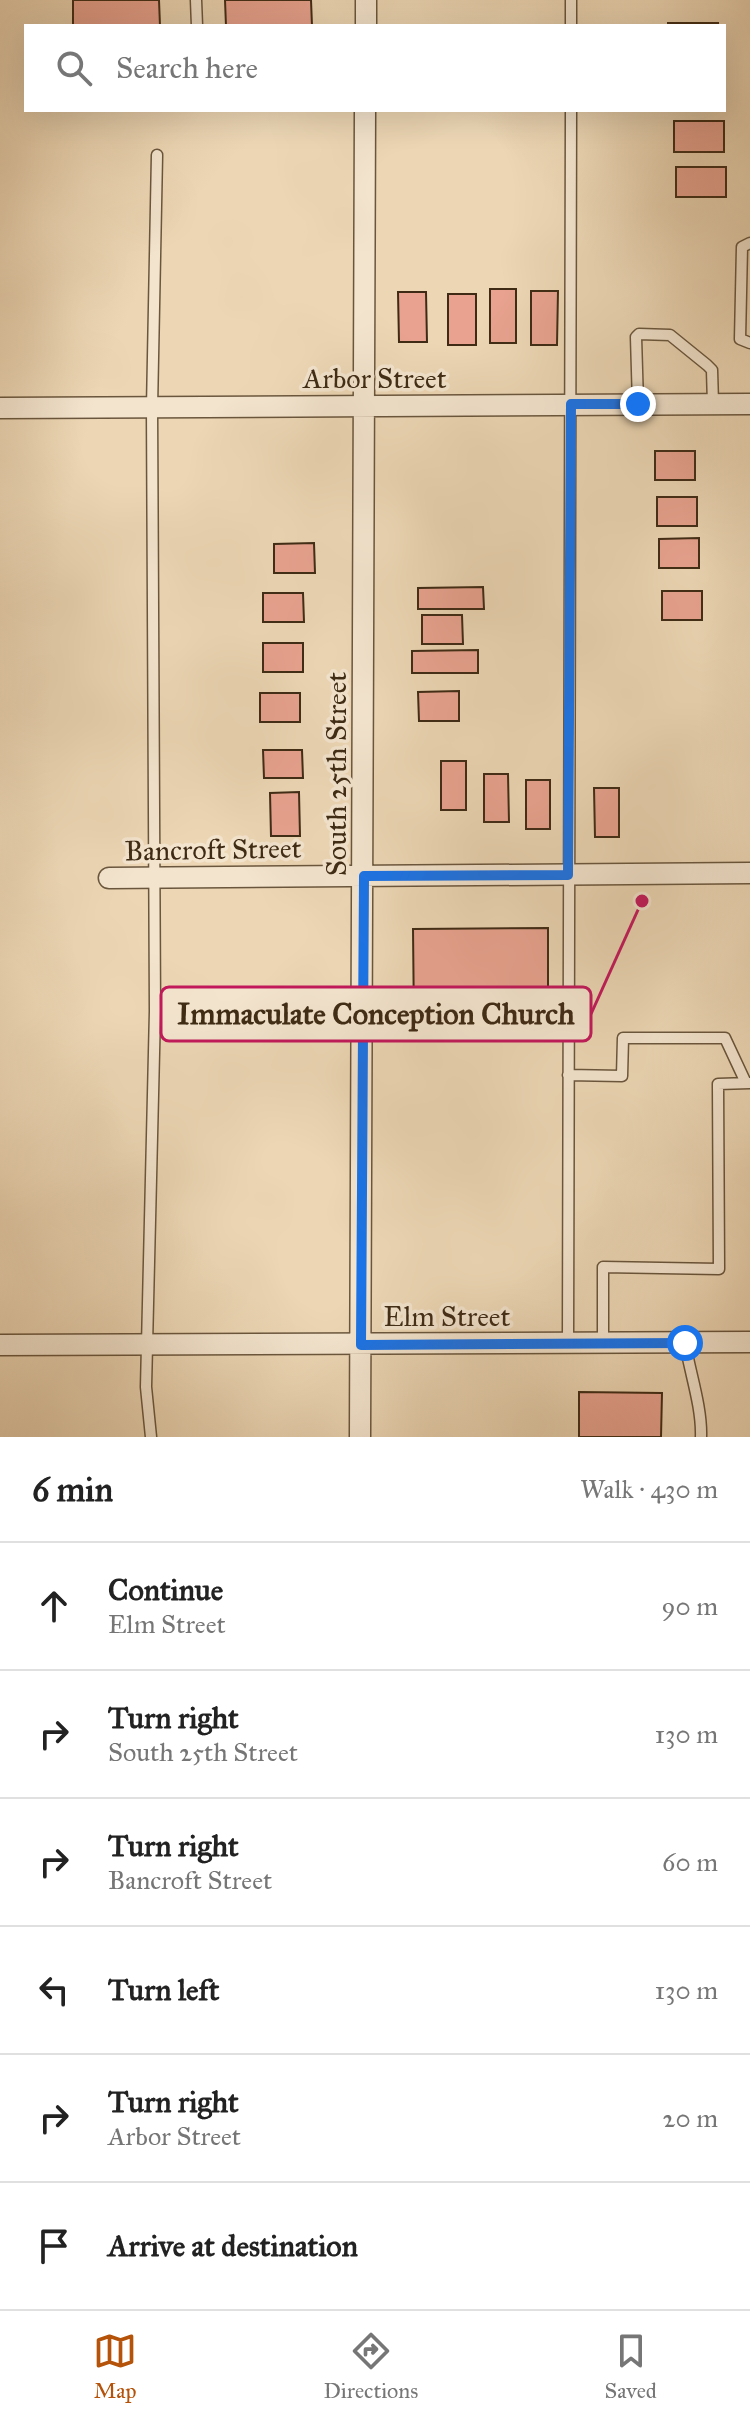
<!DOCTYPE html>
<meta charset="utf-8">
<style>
body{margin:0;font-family:"IM FELL Great Primer",serif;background:#f6f6f6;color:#222}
.stop{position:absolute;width:24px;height:24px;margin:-18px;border:6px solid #1a73e8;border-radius:50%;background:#fff}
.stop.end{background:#1a73e8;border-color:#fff;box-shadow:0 2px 8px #0008}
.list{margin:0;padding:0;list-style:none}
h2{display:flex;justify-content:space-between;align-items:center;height:104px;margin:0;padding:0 32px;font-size:34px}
h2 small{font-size:26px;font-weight:400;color:#767676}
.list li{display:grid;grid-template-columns:52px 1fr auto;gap:24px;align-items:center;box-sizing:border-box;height:128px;padding:0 32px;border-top:2px solid #e0e0e0}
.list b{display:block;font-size:30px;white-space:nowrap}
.list p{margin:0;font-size:26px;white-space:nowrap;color:#767676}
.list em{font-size:26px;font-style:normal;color:#767676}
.icon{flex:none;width:44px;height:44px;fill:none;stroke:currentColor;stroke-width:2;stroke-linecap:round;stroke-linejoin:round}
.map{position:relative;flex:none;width:750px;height:1437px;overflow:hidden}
.search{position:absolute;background:#fff;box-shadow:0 8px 32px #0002;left:24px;right:24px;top:24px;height:88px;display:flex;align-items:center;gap:20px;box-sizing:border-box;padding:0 28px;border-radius:0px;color:#767676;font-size:30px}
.sheet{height:872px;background:#fff}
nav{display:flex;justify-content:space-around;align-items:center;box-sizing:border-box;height:112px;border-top:2px solid #e0e0e0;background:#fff;font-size:22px;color:#767676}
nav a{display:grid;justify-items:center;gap:4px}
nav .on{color:#b45309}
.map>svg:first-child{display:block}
</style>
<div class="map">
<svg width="750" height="1437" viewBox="0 0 750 1437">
<rect width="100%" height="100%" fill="#ecd6b4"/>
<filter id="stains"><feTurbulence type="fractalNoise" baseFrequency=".0025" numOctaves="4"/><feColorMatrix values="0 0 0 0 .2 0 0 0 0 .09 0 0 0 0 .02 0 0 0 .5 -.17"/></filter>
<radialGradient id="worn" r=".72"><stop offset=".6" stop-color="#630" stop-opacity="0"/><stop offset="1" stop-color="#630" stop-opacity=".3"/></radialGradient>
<path fill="#e8a28f" stroke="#3f2b15" stroke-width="2" d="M73,0h86l1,26h-87z
M225,0h86l1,26h-86z
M668,23h50v3h-50z
M674,121h50v31h-50z
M676,167h50v30h-50z
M490,289h26v54h-26z
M531,291h27l-1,54h-26z
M398,292h28l1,50h-28z
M448,294h28v51h-28z
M655,451h40v29h-40z
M657,497h40v29h-40z
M699,538v30h-40v-29z
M314,543l1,30h-41v-29z
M483,587l1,22h-66v-21z
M662,591h40v29h-40z
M263,593h40l1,29h-41z
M422,615h40l1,29h-41z
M263,643h40v29h-40z
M478,650v23h-66v-22z
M459,691v30h-40l-1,-29z
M260,693h40v29h-40z
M263,750h39l1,28h-39z
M441,761h25v49h-25z
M484,774h24l1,48h-25z
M526,780h24v49h-24z
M594,788h25v49h-24z
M299,792l1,44h-29l-1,-43z
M548,928v95l-134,1 -1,-95z
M579,1392l83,1 -1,44h-82z"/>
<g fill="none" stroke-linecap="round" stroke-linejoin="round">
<g stroke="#6a563d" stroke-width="13">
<path id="service" d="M196,0l1,26
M571,26v-26
M750,243l-8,4 -2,92 10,4
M638,404l-2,-67 3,-3 31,1 37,30 5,5 1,34
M568,1075l54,1 1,-38h102l21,45
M568,1343l3,-1233
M603,1343v-76l116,2 -1,-185 32,-1
M685,1343c5,30 17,64 16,94
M151,1437l-5,-50 9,-376 -3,-603 5,-253"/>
</g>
<g stroke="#6a563d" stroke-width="23">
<path id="minor" d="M366,26v-26
M0,408l750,-4
M109,878l641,-5
M0,1345l750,-3
M360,1437l5,-1327"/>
</g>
<use href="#service" stroke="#f3e4ce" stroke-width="10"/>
<use href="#minor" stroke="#f3e4ce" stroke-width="20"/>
</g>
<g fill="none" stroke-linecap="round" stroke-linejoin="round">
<path stroke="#1a73e8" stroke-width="10" d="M638,404h-67l-3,471 -204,1 -3,469 324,-2"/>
</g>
<g text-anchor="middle" stroke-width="7" stroke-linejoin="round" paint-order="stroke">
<g font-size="28" fill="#3f2b15" stroke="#f3e4ce">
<text x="375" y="388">Arbor Street</text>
<text transform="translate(336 774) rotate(-90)" y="10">South 25th Street</text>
<text transform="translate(213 849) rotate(-1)" y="10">Bancroft Street</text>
<text x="447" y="1326">Elm Street</text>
</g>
</g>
<path fill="none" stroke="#c2185b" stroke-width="3" d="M642 901L591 1014"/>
<circle fill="#c2185b" stroke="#f3e4ce" stroke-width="3" cx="642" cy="901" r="8"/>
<rect fill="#f3e4ce" stroke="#c2185b" stroke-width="3" x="161" y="987" width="430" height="54" rx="8"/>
<g font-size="30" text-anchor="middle" font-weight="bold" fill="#3f2b15">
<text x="376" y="1024">Immaculate Conception Church</text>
</g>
<rect width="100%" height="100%" filter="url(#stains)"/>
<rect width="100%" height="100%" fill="url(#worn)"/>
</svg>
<div class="stop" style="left:685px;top:1343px"></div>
<div class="stop end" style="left:638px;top:404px"></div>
<div class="search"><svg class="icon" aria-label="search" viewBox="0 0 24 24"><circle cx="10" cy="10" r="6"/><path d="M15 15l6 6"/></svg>Search here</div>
</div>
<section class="sheet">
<h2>6 min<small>Walk · 430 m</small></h2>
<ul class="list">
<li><svg class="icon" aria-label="ahead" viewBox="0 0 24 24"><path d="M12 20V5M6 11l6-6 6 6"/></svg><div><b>Continue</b><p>Elm Street</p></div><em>90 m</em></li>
<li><svg class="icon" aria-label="right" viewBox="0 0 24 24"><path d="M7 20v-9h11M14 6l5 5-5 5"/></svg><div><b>Turn right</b><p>South 25th Street</p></div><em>130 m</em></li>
<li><svg class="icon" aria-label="right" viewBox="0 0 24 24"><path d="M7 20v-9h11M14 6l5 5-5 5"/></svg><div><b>Turn right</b><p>Bancroft Street</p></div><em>60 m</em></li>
<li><svg class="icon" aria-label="left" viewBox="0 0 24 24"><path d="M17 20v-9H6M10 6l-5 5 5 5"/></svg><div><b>Turn left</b></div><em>130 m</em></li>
<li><svg class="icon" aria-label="right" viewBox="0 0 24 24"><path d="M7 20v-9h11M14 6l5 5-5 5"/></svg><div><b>Turn right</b><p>Arbor Street</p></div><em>20 m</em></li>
<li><svg class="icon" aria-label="arrive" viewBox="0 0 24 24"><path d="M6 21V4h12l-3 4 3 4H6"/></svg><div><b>Arrive at destination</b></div></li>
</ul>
</section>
<nav>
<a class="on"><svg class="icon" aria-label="map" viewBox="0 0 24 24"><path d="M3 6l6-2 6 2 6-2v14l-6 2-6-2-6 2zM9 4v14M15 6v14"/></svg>Map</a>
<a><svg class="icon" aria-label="directions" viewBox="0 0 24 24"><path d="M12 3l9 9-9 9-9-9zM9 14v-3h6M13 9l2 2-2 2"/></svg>Directions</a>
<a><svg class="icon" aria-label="saved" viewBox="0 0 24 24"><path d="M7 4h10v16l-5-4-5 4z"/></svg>Saved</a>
</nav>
